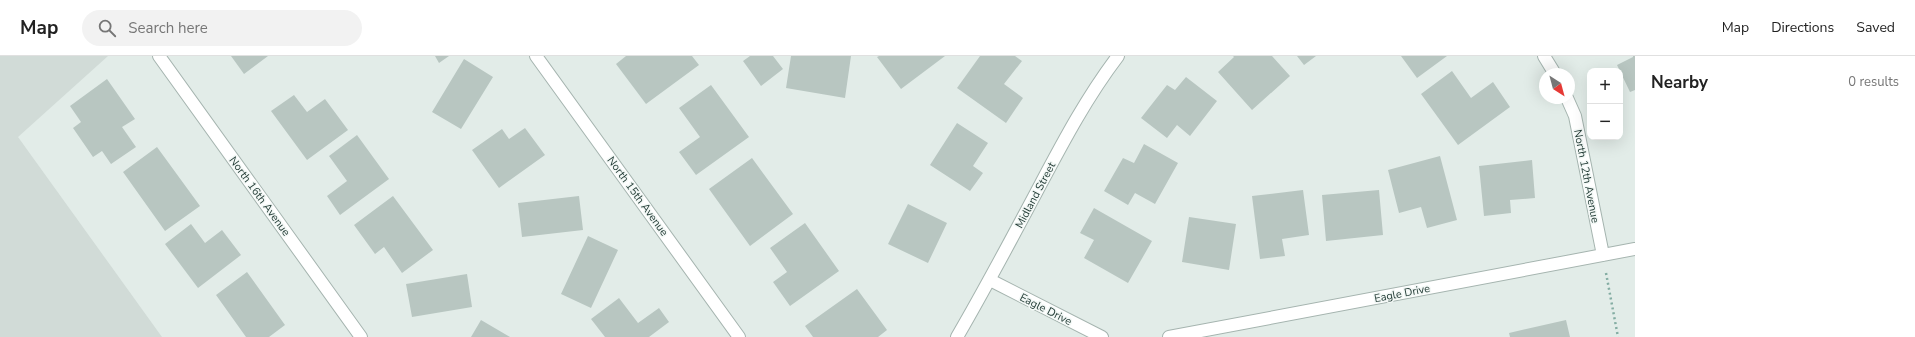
<!DOCTYPE html>
<meta charset="utf-8">
<style>
body{margin:0;font-family:"Nunito Sans",sans-serif;background:#f2f2f2;color:#222}
.controls{position:absolute;right:12px;top:12px;display:grid;overflow:hidden;border-radius:8px;box-shadow:0 4px 16px #0002}
.controls button{width:36px;height:36px;display:grid;place-items:center;padding:0;border:0;border-bottom:1px solid #e0e0e0;background:#fff;color:#222;font:20px sans-serif}
.compass{position:absolute;left:1539px;top:12px;width:36px;height:36px;border-radius:50%;background:#fff;box-shadow:0 4px 16px #0002;rotate:144deg}
.list{margin:0;padding:0;list-style:none}
h2{display:flex;justify-content:space-between;align-items:center;height:52px;margin:0;padding:0 16px;font-size:17px}
h2 small{font-size:13px;font-weight:400;color:#767676}
.icon{flex:none;width:22px;height:22px;fill:none;stroke:currentColor;stroke-width:2;stroke-linecap:round;stroke-linejoin:round}
.map{position:relative;flex:none;width:1635px;height:281px;overflow:hidden}
header{display:flex;align-items:center;gap:24px;box-sizing:border-box;height:56px;padding:0 20px;background:#fff;border-bottom:1px solid #e0e0e0}
header strong{font-size:19px}
nav{display:flex;gap:22px;margin-inline-start:auto;font-size:14px}
.search{width:280px;height:36px;background:#f2f2f2;display:flex;align-items:center;gap:10px;box-sizing:border-box;padding:0 14px;border-radius:22px;color:#767676;font-size:15px}
main{display:flex}
aside{flex:1;background:#fff}
.map>svg:first-child{display:block}
</style>
<header>
<strong>Map</strong>
<div class="search"><svg class="icon" aria-label="search" viewBox="0 0 24 24"><circle cx="10" cy="10" r="6"/><path d="M15 15l6 6"/></svg>Search here</div>
<nav><a>Map</a><a>Directions</a><a>Saved</a></nav>
</header>
<main>
<div class="map">
<svg width="1635" height="281" viewBox="0 0 1635 281">
<rect width="100%" height="100%" fill="#e2ece8"/>
<path fill="#d1dbd7" d="M0,0h108l-90,81 144,200h-162z"/>
<path fill="#b8c6c1" d="M231,0h37l-24,18z
M435,0h14l-10,7z
M626,0h66l7,9 -53,39 -30,-40z
M750,0h23l10,13 -22,17 -18,-25z
M791,0h60l-6,42 -59,-10z
M879,0h66l-44,33 -24,-32z
M980,0h35l7,5 -18,23 19,14 -17,25 -49,-35z
M1233,0h39l18,20 -38,34 -34,-38 16,-15z
M1297,0h19l-12,9z
M1401,0h46l-30,22z
M1633,0h2v34l-5,2 -13,-27 16,-8z
M464,3l29,18 -32,52 -29,-17z
M1452,15l19,27 22,-16 17,25 -52,38 -37,-51z
M1186,21l31,24 -27,35 -13,-11 -10,13 -26,-20 26,-33 8,5z
M107,23l28,40 -13,8 14,20 -25,17 -9,-13 -9,6 -20,-29 8,-6 -11,-16z
M711,29l38,52 -53,38 -17,-23 21,-15 -21,-29z
M294,39l13,17 18,-13 23,31 -41,30 -36,-49z
M957,67l31,20 -15,23 10,7 -13,18 -40,-26z
M525,72l20,27 -46,33 -27,-38 30,-21 7,10z
M357,79l32,44 -49,36 -13,-19 20,-15 -18,-25z
M1144,88l34,19 -23,41 -20,-11 -7,12 -24,-14 19,-33 11,5z
M157,91l43,59 -35,25 -42,-59z
M1440,100l17,64 -30,8 -6,-21 -22,6 -11,-43z
M752,102l41,56 -43,32 -41,-57z
M1532,104l3,38 -25,2 1,13 -27,3 -5,-50z
M1303,134l6,45 -27,4 3,17 -25,3 -8,-63z
M1379,134l4,45 -57,6 -4,-46z
M393,140l40,54 -31,23 -18,-26 -9,7 -21,-29z
M579,140l4,34 -61,7 -4,-34z
M908,148l39,19 -19,40 -40,-19z
M1094,152l58,33 -24,42 -44,-25 10,-18 -14,-7z
M1189,161l47,7 -7,46 -47,-8z
M805,167l34,48 -49,35 -17,-24 14,-10 -17,-24z
M191,168l14,19 17,-13 19,25 -43,33 -33,-44z
M588,180l30,14 -27,58 -30,-14z
M247,216l38,53 -16,12h-23l-30,-42z
M467,218l5,33 -60,10 -6,-33z
M857,233l30,41 -9,7h-65l-8,-11z
M619,242l19,25 21,-15 10,14 -20,15h-44l-14,-18z
M481,264l29,17h-39z
M1566,264l4,17h-60l-1,-4z"/>
<g fill="none" stroke-linecap="round" stroke-linejoin="round">
<g stroke="#a5b4af" stroke-width="14">
<path id="minor" d="M159,0l202,281
M536,0l203,281
M1544,0l11,18
M1567,42l8,18 28,139
M990,224l112,57
M957,281c28,-48 54,-97 80,-146 25,-47 49,-93 81,-135
M1169,281l466,-88"/>
</g>
<path stroke="#84ada3" stroke-width="2.5" stroke-dasharray="2 3" stroke-linecap="butt" d="M1606,217l12,64"/>
<use href="#minor" stroke="#fff" stroke-width="12"/>
</g>
<g text-anchor="middle" stroke-width="3" stroke-linejoin="round" paint-order="stroke">
<g font-size="11" fill="#233c36" stroke="#f3f8f6">
<text transform="translate(1587 120) rotate(79)" y="4">North 12th Avenue</text>
<text transform="translate(1035 139) rotate(-62)" y="4">Midland Street</text>
<text transform="translate(260 140) rotate(54)" y="4">North 16th Avenue</text>
<text transform="translate(638 140) rotate(54)" y="4">North 15th Avenue</text>
<text transform="translate(1402 237) rotate(-11)" y="4">Eagle Drive</text>
<text transform="translate(1046 253) rotate(27)" y="4">Eagle Drive</text>
</g>
</g>
</svg>
<div class="controls">
<button>+</button>
<button>−</button>
</div>
<svg class="compass" viewBox="-18 -18 36 36"><path d="M0-13l5 13h-10z" fill="#e53935"/><path d="M0 13l5-13h-10z" fill="#767676"/></svg>
</div>
<aside>
<h2>Nearby<small>0 results</small></h2>
<ul class="list">
</ul>
</aside>
</main>
